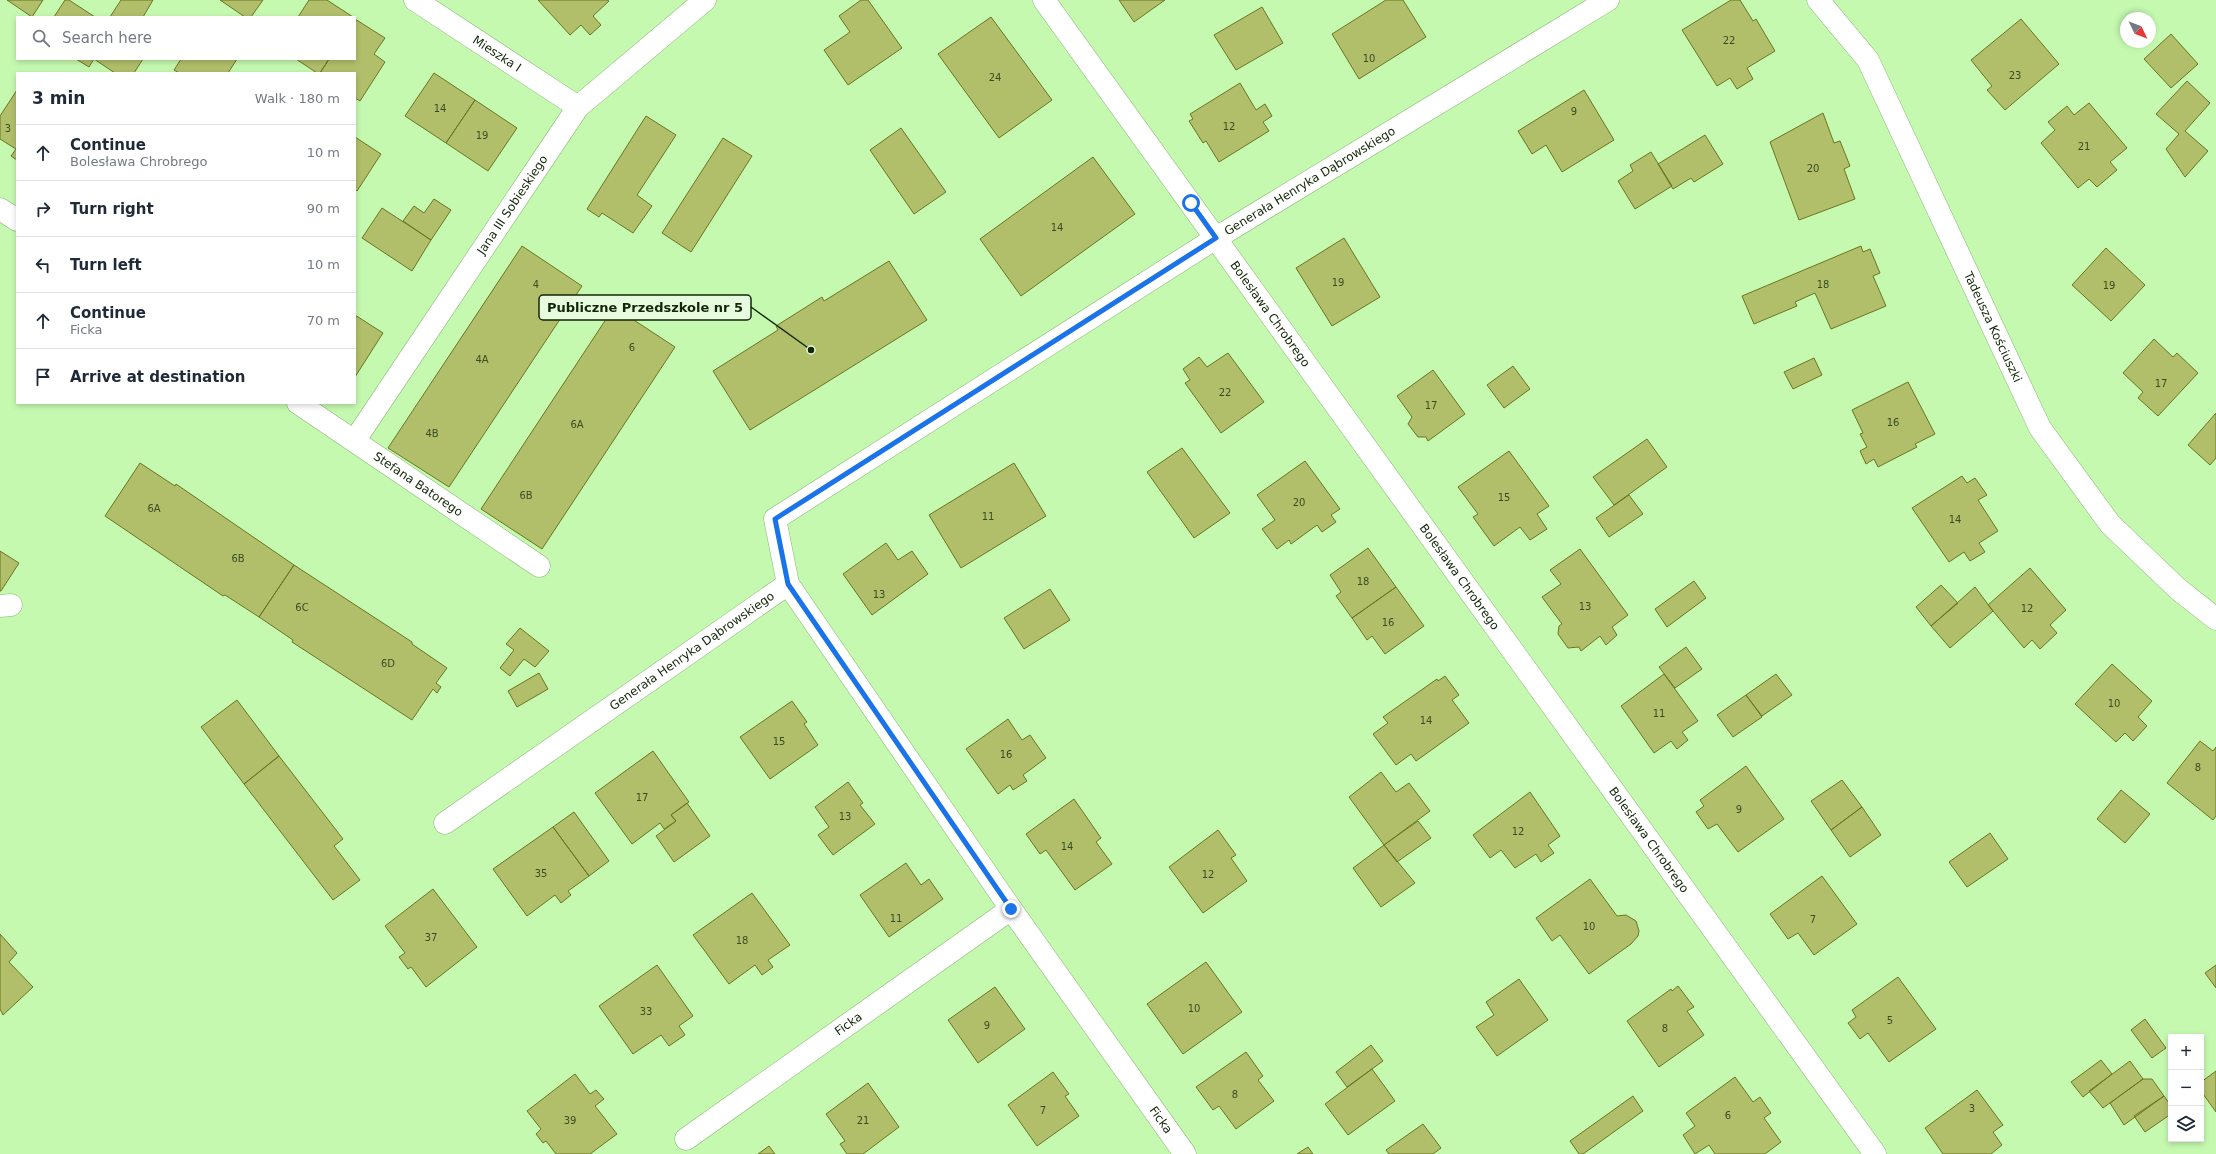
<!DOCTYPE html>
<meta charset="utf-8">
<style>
body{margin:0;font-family:"DejaVu Sans",sans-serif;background:#f2f2f3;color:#1f2937}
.controls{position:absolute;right:12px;bottom:12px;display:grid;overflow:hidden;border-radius:0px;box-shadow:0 2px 6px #0003}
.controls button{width:36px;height:36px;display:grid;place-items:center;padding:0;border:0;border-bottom:1px solid #e0e1e3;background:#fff;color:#1f2937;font:20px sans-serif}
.compass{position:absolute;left:2120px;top:12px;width:36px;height:36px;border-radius:50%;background:#fff;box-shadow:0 2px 6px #0003;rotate:133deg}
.stop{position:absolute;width:12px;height:12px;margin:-9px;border:3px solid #1a73e8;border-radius:50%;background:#fff}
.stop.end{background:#1a73e8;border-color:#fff;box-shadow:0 1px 4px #0008}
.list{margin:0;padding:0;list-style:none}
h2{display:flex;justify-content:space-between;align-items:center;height:52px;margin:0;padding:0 16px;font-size:17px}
h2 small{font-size:13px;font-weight:400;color:#747a83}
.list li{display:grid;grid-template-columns:26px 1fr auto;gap:12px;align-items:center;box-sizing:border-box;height:56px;padding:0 16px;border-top:1px solid #e0e1e3}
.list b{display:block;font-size:15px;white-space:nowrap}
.list p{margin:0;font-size:13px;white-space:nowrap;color:#747a83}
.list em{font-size:13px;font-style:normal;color:#747a83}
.icon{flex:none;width:22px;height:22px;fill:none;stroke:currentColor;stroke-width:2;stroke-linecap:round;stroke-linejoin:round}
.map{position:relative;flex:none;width:2216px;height:1154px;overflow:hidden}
.search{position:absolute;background:#fff;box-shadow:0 2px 6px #0003;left:16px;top:16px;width:340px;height:44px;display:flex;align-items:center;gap:10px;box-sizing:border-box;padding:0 14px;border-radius:0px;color:#747a83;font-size:15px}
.panel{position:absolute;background:#fff;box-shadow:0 2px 6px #0003;left:16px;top:72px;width:340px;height:332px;border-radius:0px}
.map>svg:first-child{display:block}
</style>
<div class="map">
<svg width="2216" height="1154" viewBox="0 0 2216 1154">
<rect width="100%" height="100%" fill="#c5f9b0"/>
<path fill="#b1bf6b" stroke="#6a761f" d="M7,0h36l-11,17z
M65,0h4l26,17h-41z
M121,0h32l-10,17h-33z
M220,0h43l-12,17h-6z
M309,0h18l26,17h-55z
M538,0h69l2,1 -16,15 8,9 -11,10 -9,-10 -11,10z
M861,0h7l34,48 -54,37 -24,-35 26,-18 -11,-16z
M1119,0h46l-31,22z
M1386,0h17l23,37 -67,42 -27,-45z
M1731,0h9l13,21 3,-2 19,32 -28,17 6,11 -16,10 -7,-11 -13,8 -35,-56z
M1262,7l21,36 -47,27 -22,-35z
M991,17l61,83 -53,38 -61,-84z
M355,19l30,19 -11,16 11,8 -25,39 -5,-3v-25h-35l9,-14h26z
M2021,19l38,45 -54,46 -18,-20 5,-4 -21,-26z
M2171,34l27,30 -27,24 -27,-29z
M76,59h18l-5,8z
M94,59h49l-9,14h-19z
M181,59h56l-9,14h-49l-5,-3z
M296,59h33l-9,14h-3z
M434,73l41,27 -29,43 -41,-27z
M2187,81l23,22 -25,28 23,20 -23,26 -19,-28 13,-15 -23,-20z
M1240,83l16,27 9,-6 7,12 -9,6 6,9 -50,31 -13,-21 -3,2 -14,-22 4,-2 -3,-5z
M17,90v70l-6,-4 5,-7 -16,-10v-23z
M1584,90l30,50 -52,32 -16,-27 -14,9 -14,-23z
M475,100l42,28 -29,43 -42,-28z
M2089,103l38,45 -17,14 7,8 -20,17 -8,-8 -11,9 -37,-45 14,-13 -7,-8 19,-16 7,9z
M1823,113l11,30 6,-2 10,25 -6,3 11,30 -56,21 -29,-78z
M646,116l30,19 -39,60 15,11 -19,27 -31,-20 -3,4 -12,-8z
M901,128l45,64 -32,22 -44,-64z
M1705,135l18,29 -29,18 -3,-4 -18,11 -15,-25z
M355,137l26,17 -24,37 -2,-2z
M723,138l29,18 -61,96 -29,-19z
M1651,152l21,34 -37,23 -17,-28 15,-10 -3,-6z
M1093,157l42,57 -114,82 -41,-57z
M434,199l17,11 -20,30 -28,-19 11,-15 10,7z
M382,208l49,32 -19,31 -50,-33z
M1344,238l36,59 -48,29 -36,-58z
M522,246l60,40 -133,201 -61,-39z
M1861,246l2,6 7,-3 10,24 -7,3 13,30 -55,23 -16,-36 -20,9 2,4 -43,18 -12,-28z
M2106,248l39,37 -34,36 -39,-36z
M889,261l38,59 -177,110 -37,-59 65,-41 -2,-4 46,-29 2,4z
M614,307l61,40 -133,202 -61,-40z
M355,315l28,18 -28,44z
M2154,339l19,18 4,-4 21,20 -40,43 -20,-18 5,-6 -20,-19z
M1228,353l36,49 -43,31 -36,-50 5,-3 -7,-11 16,-12 8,10z
M1814,358l8,17 -29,14 -9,-17z
M1513,366l17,23 -26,19 -17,-23z
M1433,370l32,44 -37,27 -2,-4h-8l-10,-13 4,-7 -15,-21z
M1908,382l27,52 -20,10 2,3 -39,20 -4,-8 -8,5 -6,-13 7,-4 -7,-13 3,-1 -11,-23z
M2216,413v45l-6,7 -22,-20z
M1647,439l20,28 -53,38 -21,-28z
M1182,448l48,65 -36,25 -47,-66z
M1509,451l40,55 -12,8 10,15 -17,11 -10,-13 -26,19 -21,-29 5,-3 -20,-27z
M1305,461l35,48 -9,6 5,7 -14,10 -5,-7 -26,19 -2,-4 -12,9 -15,-20 13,-9 -18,-25z
M140,463l35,23 1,-2 118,81 -35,52 -34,-22 -2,1 -118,-80z
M1014,463l32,53 -85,52 -32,-53z
M1962,476l5,7 8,-5 12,17 -9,5 20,31 -19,12 6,9 -15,9 -6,-9 -15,10 -37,-54z
M1629,495l14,19 -34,23 -13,-19z
M886,543l12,17 14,-9 16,23 -56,41 -29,-41z
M1368,548l28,39 -44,31 -16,-22 5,-4 -11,-17z
M1580,549l48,66 -16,12 5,8 -11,10 -6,-9 -19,15 -2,-4 -11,1 -10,-14 1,-8 3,-2 -20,-27 19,-13 -11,-14z
M0,551l19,12 -18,28h-1z
M294,565l118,77v2l35,24 -11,15 5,4 -4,6 -4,-4 -21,31 -120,-78 1,-2 -34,-23z
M2030,568l36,42 -16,15 7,8 -17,16 -8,-9 -8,8 -36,-43z
M1694,581l12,17 -39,29 -12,-18z
M1941,585l17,18 -27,23 -15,-19z
M1396,587l28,39 -39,28 -13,-18 -5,4 -15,-22z
M1975,587l18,24 -43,37 -19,-22z
M1050,589l20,31 -46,29 -20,-31z
M520,628l29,23 -14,16 -11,-8 -14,17 -10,-8 14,-18 -8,-6z
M1686,647l16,22 -27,19 -16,-21z
M2112,664l40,37 -14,16 9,9 -14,15 -8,-8 -9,9 -41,-38z
M539,673l9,16 -31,18 -9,-16z
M1664,674l34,47 -16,11 6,8 -11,9 -6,-8 -17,12 -33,-47z
M1776,674l16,21 -30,21 -16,-21z
M1445,676l14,19 -7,5 17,23 -53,38 -5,-7 -15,11 -23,-31 15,-11 -5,-6 54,-38 1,2z
M1746,695l16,22 -29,20 -16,-22z
M237,700l42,56 -35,28 -43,-57z
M792,701l15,21 -3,2 14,21 -48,34 -30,-42z
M1008,719l14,21 8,-5 16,23 -23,17 4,6 -14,9 -3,-5 -12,9 -32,-45z
M2200,741l13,10 3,-4v69l-3,4 -46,-37z
M653,751l36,51 -18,13 5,6 -12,8 -4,-6 -28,21 -37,-51z
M279,756l64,83 -9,7 26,34 -27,20 -89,-116z
M1746,766l38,53 -46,33 -21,-28 -9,5 -12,-17 8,-6 -4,-6z
M1381,772l15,20 13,-9 21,28 -46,34 -35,-48z
M1842,780l20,27 -31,23 -20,-29z
M848,782l15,21 -3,2 15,19 -42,31 -15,-20 11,-8 -14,-20z
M2121,790l29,24 -25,29 -28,-24z
M1530,792l30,44 -12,9 6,8 -13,9 -5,-8 -21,14 -14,-18 -11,8 -17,-23z
M1074,799l27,39 -5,4 16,22 -37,26 -29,-40 -6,4 -14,-20z
M687,803l23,33 -36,26 -18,-26 20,-15 -5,-6z
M1862,807l19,28 -31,22 -19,-27z
M574,812l35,49 -20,15 -36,-49z
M1418,821l13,17 -34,24 -13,-17z
M553,827l36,49 -21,15 3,4 -10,8 -6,-8 -28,21 -34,-47z
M1218,830l18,25 -5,3 16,23 -44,32 -34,-46z
M1990,833l18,26 -41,28 -18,-25z
M1384,845l31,38 -34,24 -28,-39z
M906,863l15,22 8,-6 14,20 -54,38 -29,-42z
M1822,876l35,48 -43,31 -16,-22 -10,6 -18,-25z
M1590,879l27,37 9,-1 10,6 3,10 -1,5 -7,8 -42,30 -29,-39 -8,6 -16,-23z
M433,889l44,58 -51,40 -15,-20 -3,2 -9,-12 6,-4 -20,-27z
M752,893l38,52 -22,15 5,7 -11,8 -7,-10 -26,19 -36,-49z
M0,934l17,19 -8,9 24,25 -30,28 -3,-6z
M1206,962l36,50 -59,42 -36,-50z
M657,965l36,51 -14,10 6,9 -16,11 -8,-11 -28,19 -34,-48z
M2216,965v23l-11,-15z
M1898,977l38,52 -47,33 -21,-29 -8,6 -12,-16 8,-6 -4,-7z
M1519,979l29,41 -51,36 -21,-29 18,-12 -8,-13z
M1678,986l16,21 -7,4 17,24 -45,32 -32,-46 44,-32 1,2z
M995,987l30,42 -47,34 -30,-43z
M2145,1019l21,29 -14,10 -21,-28z
M1371,1045l12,16 -36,26 -11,-15z
M1246,1052l17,24 -5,4 16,21 -38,28 -17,-23 -6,4 -17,-23z
M2101,1060l11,14 -29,23 -12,-15z
M2130,1061l13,18 -40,29 -14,-17z
M1372,1069l23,32 -47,34 -23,-31z
M2216,1071v41l-15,-21v-9z
M1053,1072l16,22 -4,2 14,20 -42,30 -29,-41z
M575,1074l15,20 6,-4 8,9 -9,7 22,28 -27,20h-34l-10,-13 -3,2 -7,-9 5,-5 -14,-18z
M1735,1077l18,25 7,-5 11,16 -7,5 17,24 -16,12h-50l-6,-9 -14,9 -12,-19 12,-9 -9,-13z
M2143,1079h9l12,17 -40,29 -14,-22z
M868,1083l31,44 -36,27h-16l-7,-10 5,-3 -19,-27z
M1977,1090l26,35 -10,7 9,13 -11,9h-48l-18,-26z
M1633,1096l10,15 -60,43h-4l-9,-13z
M2164,1096l7,10v8l-26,18 -11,-16z
M1423,1124l18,24 -8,6h-44l-3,-4z
M769,1146l6,8h-17z
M1308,1147l5,7h-16z"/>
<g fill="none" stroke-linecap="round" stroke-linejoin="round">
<g stroke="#85b670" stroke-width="23">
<path id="service" d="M0,606l11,-1"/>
</g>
<g stroke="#85b670" stroke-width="23">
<g id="minor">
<path id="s1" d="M415,0l163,107"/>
<path id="s2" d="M1044,0l831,1154"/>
<path d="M0,209l17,11"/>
<path id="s3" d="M298,403l241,163"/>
<path id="s4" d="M355,440l223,-333 127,-107"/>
<path id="s5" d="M788,584l223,325 174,245"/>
<path id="s6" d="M445,823l343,-239 -13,-65 441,-281 392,-238"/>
<path id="s7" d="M686,1139l325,-230"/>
</g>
</g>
<g stroke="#85b670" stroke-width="23">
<g id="tertiary">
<path id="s8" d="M1818,0l50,60 172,368 70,96 68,65 38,30"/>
</g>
</g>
<use href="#service" stroke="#fff" stroke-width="22"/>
<use href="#minor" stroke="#fff" stroke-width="22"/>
<use href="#tertiary" stroke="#fff" stroke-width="22"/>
</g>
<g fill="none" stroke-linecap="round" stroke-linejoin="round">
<path stroke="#1a73e8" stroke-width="5" d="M1011,909l-223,-325 -13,-65 441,-281 -25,-35"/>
</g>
<g text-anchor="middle" stroke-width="3.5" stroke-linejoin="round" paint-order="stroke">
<g font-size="10" fill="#3a4c22">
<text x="1729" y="44">22</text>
<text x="1369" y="62">10</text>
<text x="2015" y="79">23</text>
<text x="995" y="81">24</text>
<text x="440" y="112">14</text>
<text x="1574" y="115">9</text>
<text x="1229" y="130">12</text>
<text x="8" y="132">3</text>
<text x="482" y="139">19</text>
<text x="2084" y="150">21</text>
<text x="1813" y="172">20</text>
<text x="1057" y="231">14</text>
<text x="1338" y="286">19</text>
<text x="536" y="288">4</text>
<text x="1823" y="288">18</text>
<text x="2109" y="289">19</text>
<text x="632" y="351">6</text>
<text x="482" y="363">4A</text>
<text x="2161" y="387">17</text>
<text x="1225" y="396">22</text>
<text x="1431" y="409">17</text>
<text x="1893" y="426">16</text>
<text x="577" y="428">6A</text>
<text x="432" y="437">4B</text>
<text x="526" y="499">6B</text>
<text x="1504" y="501">15</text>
<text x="1299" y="506">20</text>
<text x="154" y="512">6A</text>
<text x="988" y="520">11</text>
<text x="1955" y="523">14</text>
<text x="238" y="562">6B</text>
<text x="1363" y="585">18</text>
<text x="879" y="598">13</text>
<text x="1585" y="610">13</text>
<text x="302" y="611">6C</text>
<text x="2027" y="612">12</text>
<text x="1388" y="626">16</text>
<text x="388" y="667">6D</text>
<text x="2114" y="707">10</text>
<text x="1659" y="717">11</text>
<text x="1426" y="724">14</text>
<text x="779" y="745">15</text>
<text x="1006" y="758">16</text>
<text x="2198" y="771">8</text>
<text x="642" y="801">17</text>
<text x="1739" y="813">9</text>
<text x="845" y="820">13</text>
<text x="1518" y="835">12</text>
<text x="1067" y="850">14</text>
<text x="541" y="877">35</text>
<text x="1208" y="878">12</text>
<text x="896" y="922">11</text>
<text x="1813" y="923">7</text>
<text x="1589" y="930">10</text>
<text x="431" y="941">37</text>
<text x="742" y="944">18</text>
<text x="1194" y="1012">10</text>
<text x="646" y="1015">33</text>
<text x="1890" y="1024">5</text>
<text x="987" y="1029">9</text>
<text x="1665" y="1032">8</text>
<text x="1235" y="1098">8</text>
<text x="1972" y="1112">3</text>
<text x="1043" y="1114">7</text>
<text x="1728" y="1119">6</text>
<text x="570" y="1124">39</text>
<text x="863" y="1124">21</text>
</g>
<g font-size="12" fill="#13260a" stroke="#e7fcdf">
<text dy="4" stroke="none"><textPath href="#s1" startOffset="98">Mieszka I</textPath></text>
<text dy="4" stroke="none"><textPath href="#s6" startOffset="1117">Generała Henryka Dąbrowskiego</textPath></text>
<text dy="4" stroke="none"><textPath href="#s4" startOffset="283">Jana III Sobieskiego</textPath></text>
<text dy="4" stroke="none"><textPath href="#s2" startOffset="387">Bolesława Chrobrego</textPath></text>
<text dy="4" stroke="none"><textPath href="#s8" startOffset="373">Tadeusza Kościuszki</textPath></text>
<text dy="4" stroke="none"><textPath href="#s3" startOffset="145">Stefana Batorego</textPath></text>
<text dy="4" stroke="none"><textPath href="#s2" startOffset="711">Bolesława Chrobrego</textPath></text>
<text dy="4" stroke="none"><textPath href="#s6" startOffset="301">Generała Henryka Dąbrowskiego</textPath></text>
<text dy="4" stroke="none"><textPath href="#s2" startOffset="1035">Bolesława Chrobrego</textPath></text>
<text dy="4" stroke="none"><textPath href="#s7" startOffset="199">Ficka</textPath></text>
<text dy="4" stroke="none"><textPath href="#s5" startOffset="653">Ficka</textPath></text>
</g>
</g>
<path fill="none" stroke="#13260a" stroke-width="1.5" d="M811 350L751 307"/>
<circle fill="#13260a" stroke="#e7fcdf" stroke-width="1.5" cx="811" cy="350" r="4"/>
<rect fill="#e7fcdf" stroke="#13260a" stroke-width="1.5" x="539" y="295" width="212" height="25" rx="4"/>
<g font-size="13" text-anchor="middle" font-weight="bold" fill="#13260a">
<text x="645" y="312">Publiczne Przedszkole nr 5</text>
</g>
</svg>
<div class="controls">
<button>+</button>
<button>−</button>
<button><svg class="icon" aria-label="layers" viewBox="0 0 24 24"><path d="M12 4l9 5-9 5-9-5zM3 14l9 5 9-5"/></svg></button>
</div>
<svg class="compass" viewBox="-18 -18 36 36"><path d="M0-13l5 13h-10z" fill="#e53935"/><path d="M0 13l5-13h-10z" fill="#747a83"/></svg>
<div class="stop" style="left:1191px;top:203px"></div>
<div class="stop end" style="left:1011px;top:909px"></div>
<div class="search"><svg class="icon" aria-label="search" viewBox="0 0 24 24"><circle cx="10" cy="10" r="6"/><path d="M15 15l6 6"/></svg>Search here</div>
<section class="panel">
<h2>3 min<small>Walk · 180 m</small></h2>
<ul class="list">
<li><svg class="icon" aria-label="ahead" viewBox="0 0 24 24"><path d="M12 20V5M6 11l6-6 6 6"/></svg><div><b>Continue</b><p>Bolesława Chrobrego</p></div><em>10 m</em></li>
<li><svg class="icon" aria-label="right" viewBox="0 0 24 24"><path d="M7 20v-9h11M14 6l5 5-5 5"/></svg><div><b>Turn right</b></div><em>90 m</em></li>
<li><svg class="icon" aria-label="left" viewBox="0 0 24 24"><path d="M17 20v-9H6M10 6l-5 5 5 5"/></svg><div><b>Turn left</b></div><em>10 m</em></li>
<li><svg class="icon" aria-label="ahead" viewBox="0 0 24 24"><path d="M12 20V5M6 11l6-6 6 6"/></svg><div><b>Continue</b><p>Ficka</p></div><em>70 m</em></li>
<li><svg class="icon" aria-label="arrive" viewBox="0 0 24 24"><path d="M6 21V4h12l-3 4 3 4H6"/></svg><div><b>Arrive at destination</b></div></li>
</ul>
</section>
</div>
